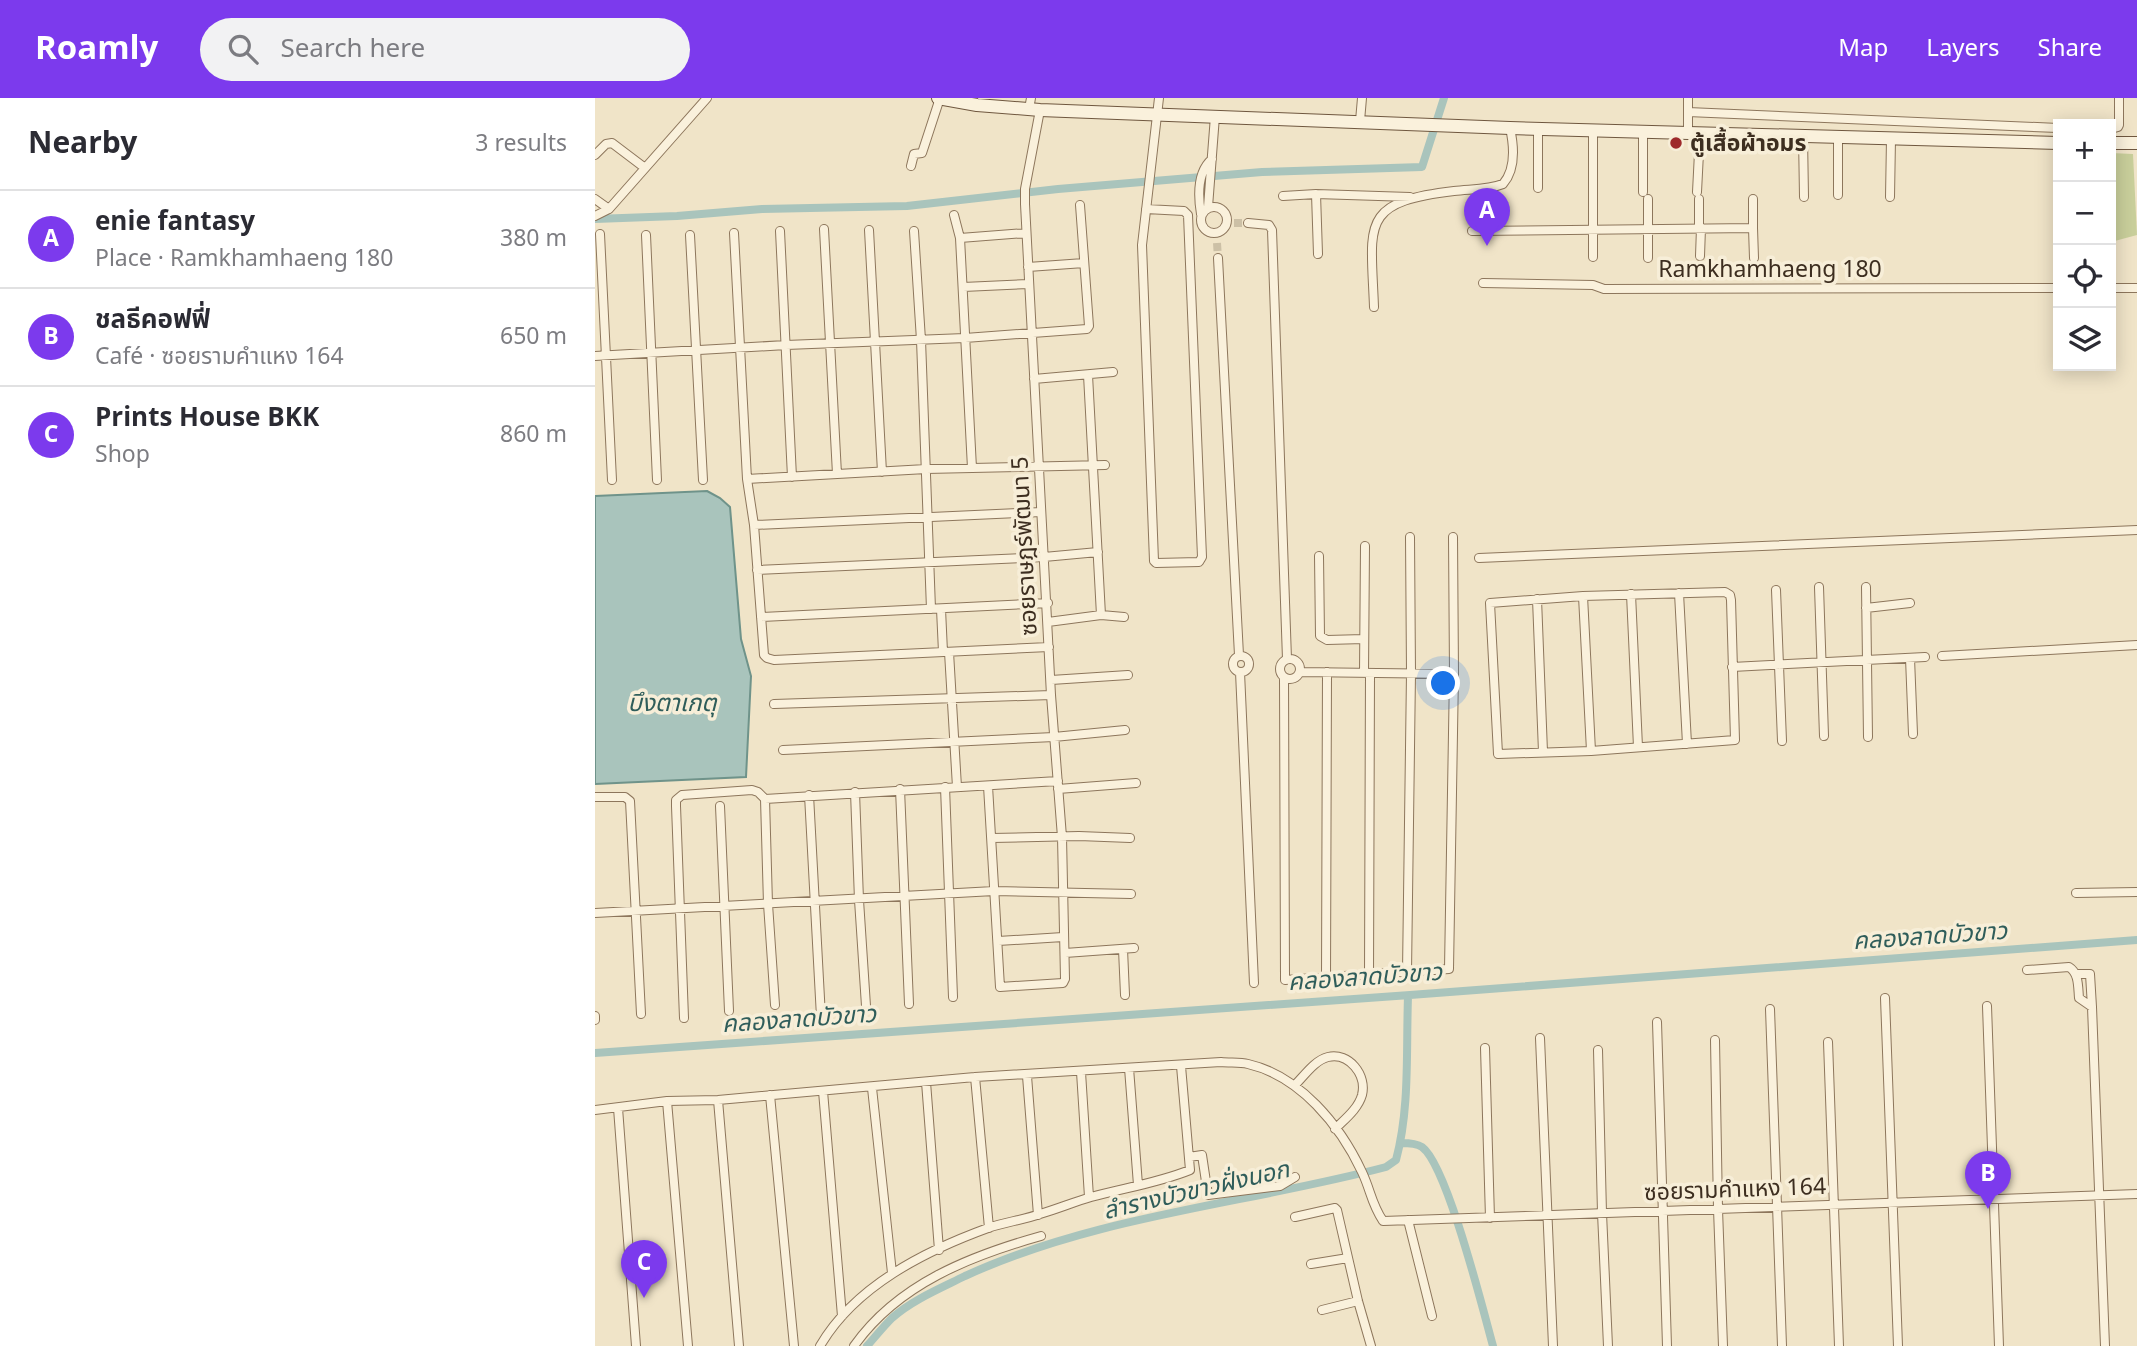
<!DOCTYPE html>
<meta charset="utf-8">
<style>
body{margin:0;font-family:Georgia,"Noto Sans Thai",serif;background:#f2f2f3;color:#2b2b33}
.controls{position:absolute;right:21px;top:21px;display:grid;overflow:hidden;border-radius:0px;box-shadow:0 4px 18px #0003}
.controls button{width:63px;height:63px;display:grid;place-items:center;padding:0;border:0;border-bottom:2px solid #e1e1e2;background:#fff;color:#2b2b33;font:35px sans-serif}
.you{position:absolute;left:849px;top:586px;width:24px;height:24px;margin:-18px;border:5px solid #fff;border-radius:50%;background:#1a73e8;box-shadow:0 0 0 10px #1a73e833}
.badge{display:grid;place-items:center;width:46px;height:46px;border-radius:50%;background:#7c3aed;color:#fff;font-size:23px;font-weight:700}
.pin{position:absolute;translate:-50% -58px;filter:drop-shadow(0 2px 4px #0008)}
.pin::after{content:'';position:absolute;top:37px;width:24px;height:21px;background:inherit;clip-path:polygon(0 0,100% 0,50% 100%)}
.list{margin:0;padding:0;list-style:none}
h2{display:flex;justify-content:space-between;align-items:center;height:91px;margin:0;padding:0 28px;font-size:30px}
h2 small{font-size:23px;font-weight:400;color:#7c7c81}
.list li{display:grid;grid-template-columns:46px 1fr auto;gap:21px;align-items:center;box-sizing:border-box;height:98px;padding:0 28px;border-top:2px solid #e1e1e2}
.list b{display:block;font-size:26px;white-space:nowrap}
.list p{margin:0;font-size:23px;white-space:nowrap;color:#7c7c81}
.list em{font-size:23px;font-style:normal;color:#7c7c81}
.icon{flex:none;width:38px;height:38px;fill:none;stroke:currentColor;stroke-width:2;stroke-linecap:round;stroke-linejoin:round}
.map{position:relative;flex:none;width:1542px;height:1248px;overflow:hidden}
header{display:flex;align-items:center;gap:42px;box-sizing:border-box;height:98px;padding:0 35px;background:#7c3aed;color:#fff}
header strong{font-size:33px}
nav{display:flex;gap:38px;margin-inline-start:auto;font-size:24px}
.search{width:490px;height:63px;background:#f2f2f3;display:flex;align-items:center;gap:18px;box-sizing:border-box;padding:0 24px;border-radius:38px;color:#7c7c81;font-size:26px}
main{display:flex}
aside{flex:1;background:#fff}
.map>svg:first-child{display:block}
</style>
<header>
<strong>Roamly</strong>
<div class="search"><svg class="icon" aria-label="search" viewBox="0 0 24 24"><circle cx="10" cy="10" r="6"/><path d="M15 15l6 6"/></svg>Search here</div>
<nav><a>Map</a><a>Layers</a><a>Share</a></nav>
</header>
<main>
<aside>
<h2>Nearby<small>3 results</small></h2>
<ul class="list">
<li><span class="badge">A</span><div><b>enie fantasy</b><p>Place · Ramkhamhaeng 180</p></div><em>380 m</em></li>
<li><span class="badge">B</span><div><b>ชลธีคอฟฟี่</b><p>Café · ซอยรามคำแหง 164</p></div><em>650 m</em></li>
<li><span class="badge">C</span><div><b>Prints House BKK</b><p>Shop</p></div><em>860 m</em></li>
</ul>
</aside>
<div class="map">
<svg width="1542" height="1248" viewBox="0 0 1542 1248">
<rect width="100%" height="100%" fill="#f0e4c8"/>
<path fill="#c9cf9b" d="M1516,55l22,1 4,81 -26,7z"/>
<path fill="#a9c4bc" stroke="#6f938a" stroke-width="2" d="M112,393l13,7 10,9 11,132 10,37 -5,101 -151,7v-288z"/>
<g fill="none" stroke-linecap="round" stroke-linejoin="round">
<path stroke="#a9c4bc" stroke-width="8" d="M0,121l82,-3 85,-7 145,-3 151,-17 204,-17 160,-5 22,-69
M0,955l815,-58 727,-55
M806,1045c6,0 15,0 21,4 25,18 61,163 71,199
M272,1248c8,-9 16,-19 25,-28 20,-18 49,-30 73,-42 133,-61 281,-72 421,-109l10,-7c14,-52 10,-109 12,-163"/>
<path stroke="#ccc0a6" stroke-width="8" stroke-dasharray="8 4" stroke-linecap="butt" d="M639,125h14
M622,145l1,15"/>
<g stroke="#8d765c" stroke-width="10">
<path id="street" d="M434,11l2,-11
M1093,14l370,16
M765,23l2,-23
M943,31v59
M1516,31l7,-2 1,-2v-27
M998,32v127
M1093,35v-35
M1208,38l1,61
M1243,39v58
M0,57l11,-11 6,-1 33,25
M316,68l3,-12 8,-1 18,-55
M1048,94v-61
M1102,94l3,-59
M688,98l33,-2
M1295,99l1,-58
M0,101l14,10
M1053,101v59
M1104,101v29
M606 122a13 13 0 1 1 26 0a13 13 0 1 1-26 0Z
M613,109l7,-91
M551,111l38,2 4,4 14,342 -3,5 -43,1 -2,-2 -12,-316 17,-147
M606,116c-3,-18 -4,-42 11,-55
M359,117l6,23 12,230
M0,118l14,-7 98,-111
M653,125l21,2 3,5 15,429
M1158,130v-29
M229,131l13,245
M274,132l13,242
M185,133l12,246
M319,133l7,109 10,269
M877,133l281,-3 1,30
M139,135l13,246 7,46 10,130 3,3 7,2 275,-13
M5,136l12,246
M51,137l11,245
M95,137l13,245
M365,140l66,-5
M723,156l-2,-60 94,3
M1105,158l1,-28
M623,160l21,397
M433,169l56,-4
M888,185l110,2 11,4 454,-1
M368,189l65,-3
M1516,190h26
M779,209c-3,-83 -15,-105 80,-116 16,-2 34,-1 49,-7 13,-15 11,-38 7,-56
M0,258l191,-11 179,-7 122,-9 2,-3 -9,-121
M493,277l13,240
M439,281l79,-7
M152,381l179,-10 179,-4
M159,427l287,-13
M724,458l1,80 7,4 37,-1
M884,460l658,-28
M162,472l287,-13 54,-5
M1224,489l5,149
M1271,489l2,150
M1181,492l6,151
M1130,494l5,3 1,5 4,140 -144,11 -93,3 -8,-151 93,-7z
M1084,495l8,151
M1036,496l7,153
M988,498l8,155
M942,501l6,153
M1271,510l44,-5
M346,511l2,43
M166,519l287,-14
M453,524l53,-7 23,2
M354,554l8,135
M638 566a8 8 0 1 1 16 0a8 8 0 1 1-16 0Z
M1347,558l195,-11
M1315,560l3,76
M685 571a10 10 0 1 1 20 0a10 10 0 1 1-20 0Z
M1137,569l193,-10
M645,574l14,311
M705,574l154,2
M769,575l1,-127
M689,580l1,302 164,-11 5,-295 -1,-137
M456,582l77,-5
M179,606l277,-9
M188,652l271,-13 71,-7
M393,688l12,201 63,-4 2,-4 -3,-142 -11,-142 -26,-491v-15l15,-79
M350,689l8,210
M305,691l9,215
M463,691l78,-6
M260,694l4,108 7,106
M214,697l12,222
M0,699h30l5,4 11,213
M170,701l293,-18
M125,708l9,205
M397,740l87,-2 51,2
M1481,795l61,-1
M0,815l399,-22 137,3
M403,843l65,-4
M528,851l2,46
M470,855l69,-5
M1432,872l42,-3c10,6 9,20 10,31l13,9 13,339
M812,874l4,-299 -1,-136
M1481,876h14l2,33
M774,877l1,-302
M731,881l1,-307
M1290,900l13,348
M1392,908l12,340
M1175,911l12,337
M0,918v4
M89,920l-8,-212v-6l6,-5 70,-5 6,2 7,7 3,105 7,101
M1062,924l10,324
M945,940l13,308
M1120,942l3,169 5,137
M1233,944l11,304
M890,950l5,170
M1003,952l4,163 6,133
M534,970l9,117
M486,974l8,125
M432,978l11,139
M380,979l14,151
M331,984l13,168
M700,987c9,-9 20,-25 33,-28 21,-5 39,18 34,38 -4,14 -17,24 -27,34
M277,990l20,185
M228,993l19,225
M175,997l24,251
M123,1002l21,246
M72,1003l21,245
M23,1010l18,238
M0,1012l72,-9 51,-1 257,-23 246,-15c9,1 19,0 27,2 52,12 92,61 114,108 9,19 9,31 21,49l754,-27
M594,1059l13,-2 6,40 72,-9 15,-9
M700,1119l40,-9 2,2 21,91 13,45
M813,1122l24,96
M716,1166l37,-6
M727,1212l36,-9
M225,1248c35,-60 105,-95 168,-118 17,-6 35,-8 52,-14 17,-5 34,-12 51,-17 33,-9 67,-14 99,-27l-9,-104
M259,1248c44,-62 116,-90 187,-110"/>
</g>
<g stroke="#6f573f" stroke-width="14">
<path id="secondary" d="M343,0l39,7 63,5 470,18 548,15
M1516,45h26"/>
</g>
<use href="#street" stroke="#faf1dc" stroke-width="8"/>
<use href="#secondary" stroke="#faf1dc" stroke-width="12"/>
</g>
<circle fill="#9e2a2b" stroke="#f7eed8" stroke-width="2.5" cx="1081" cy="45" r="7"/>
<g text-anchor="middle" stroke-width="7" stroke-linejoin="round" paint-order="stroke">
<g font-size="23" font-weight="bold" fill="#3d2e20" stroke="#f7eed8" text-anchor="start">
<text x="1095" y="53">ตู้เสื้อผ้าอมร</text>
</g>
<g font-size="23" fill="#3d2e20" stroke="#f7eed8">
<text x="1175" y="179">Ramkhamhaeng 180</text>
<text transform="translate(429 448) rotate(-93)" y="8">ซอยราษฎร์พัฒนา 5</text>
<text transform="translate(1140 1091) rotate(-2)" y="8">ซอยรามคำแหง 164</text>
</g>
<g font-size="24" font-style="italic" fill="#2f5d5a" stroke="#f7eed8">
<text x="77" y="613">บึงตาเกตุ</text>
<text transform="translate(1335 838) rotate(-4)" y="8">คลองลาดบัวขาว</text>
<text transform="translate(770 879) rotate(-4)" y="8">คลองลาดบัวขาว</text>
<text transform="translate(204 921) rotate(-4)" y="8">คลองลาดบัวขาว</text>
<text transform="translate(601 1092) rotate(-13)" y="8">ลำรางบัวขาวฝั่งนอก</text>
</g>
</g>
</svg>
<div class="controls">
<button>+</button>
<button>−</button>
<button><svg class="icon" aria-label="locate" viewBox="0 0 24 24"><circle cx="12" cy="12" r="6"/><path d="M12 2v4M12 18v4M2 12h4M18 12h4"/></svg></button>
<button><svg class="icon" aria-label="layers" viewBox="0 0 24 24"><path d="M12 4l9 5-9 5-9-5zM3 14l9 5 9-5"/></svg></button>
</div>
<div class="you"></div>
<div class="pin badge" style="left:892px;top:148px">A</div>
<div class="pin badge" style="left:1393px;top:1111px">B</div>
<div class="pin badge" style="left:49px;top:1200px">C</div>
</div>
</main>
